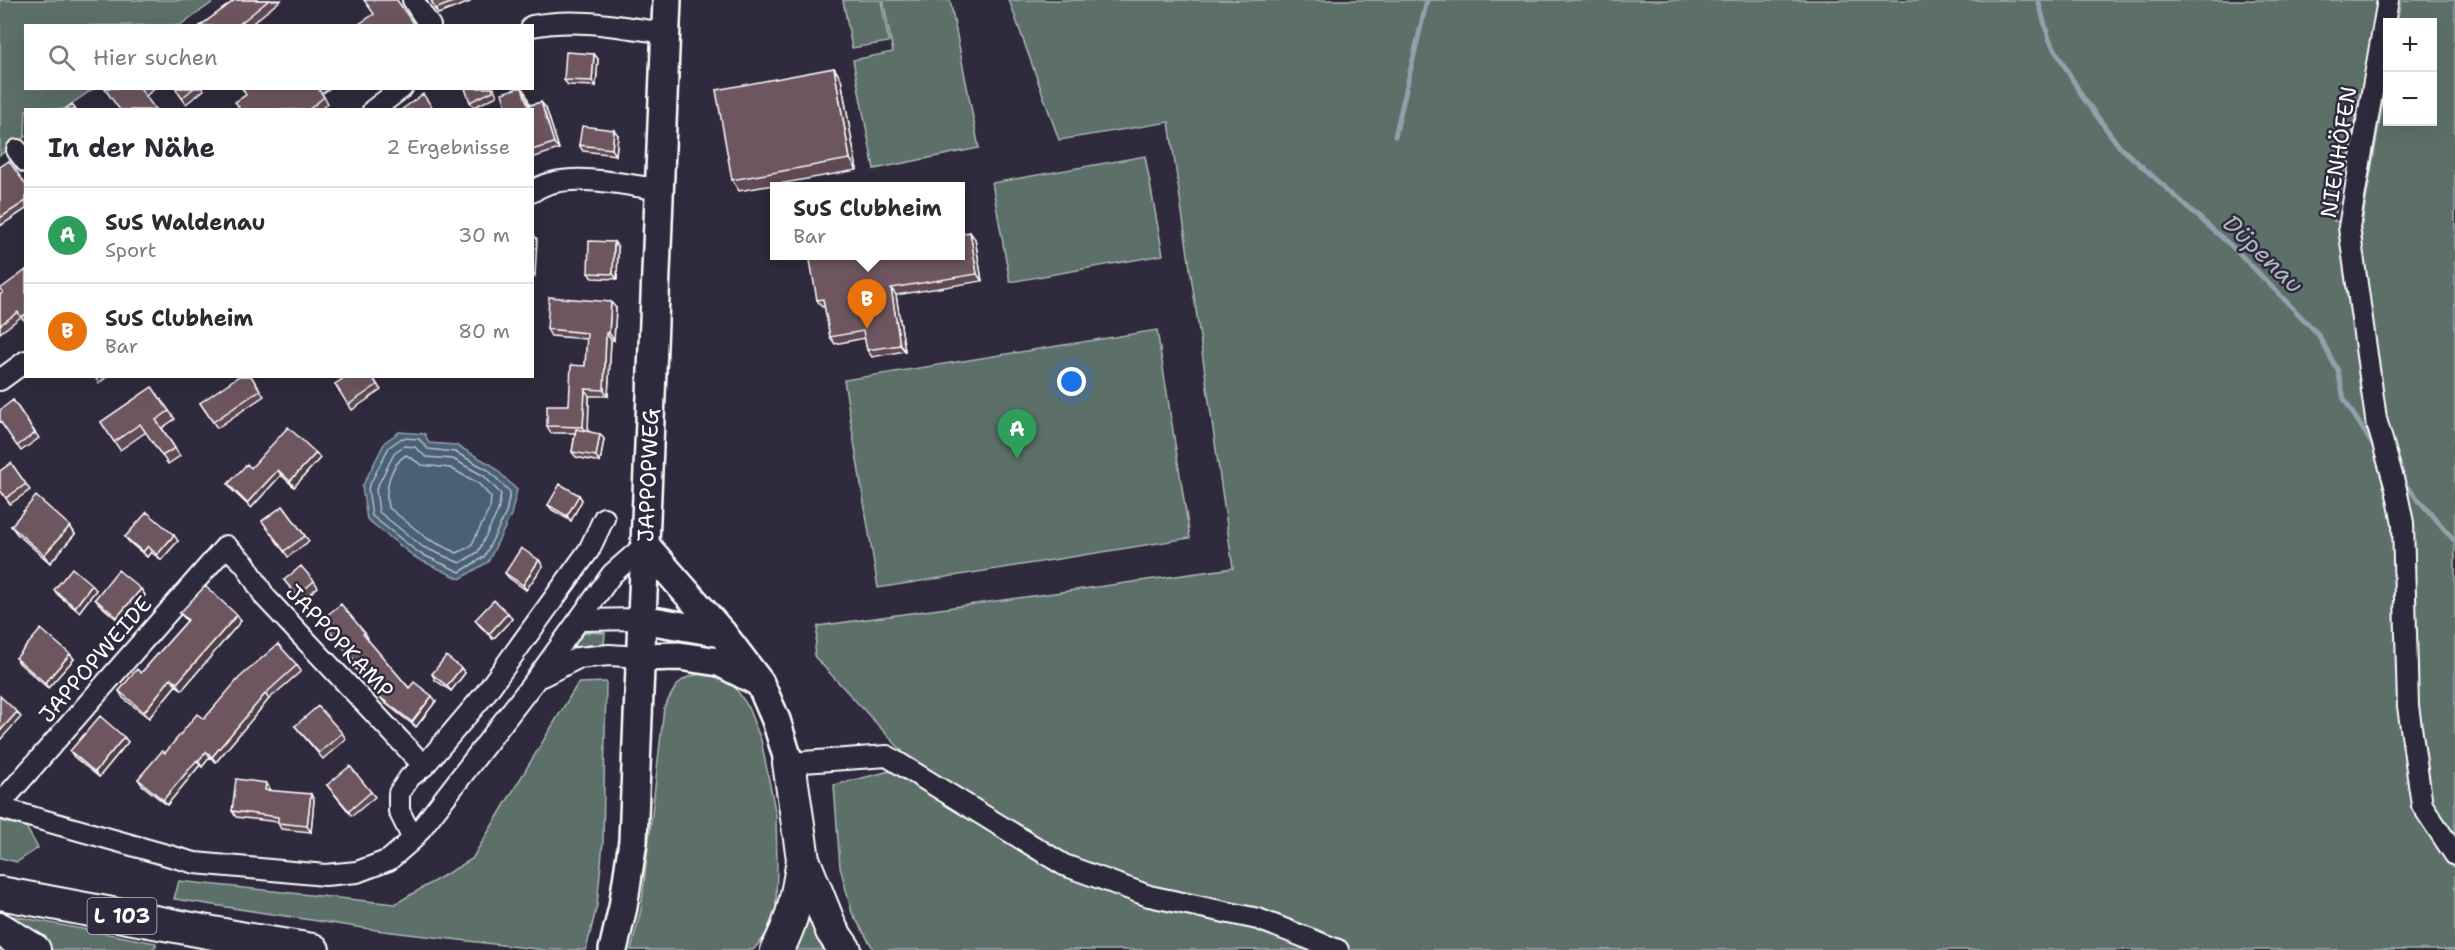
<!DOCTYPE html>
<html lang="de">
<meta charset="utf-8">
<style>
body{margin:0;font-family:"Shantell Sans",sans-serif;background:#f7f7f7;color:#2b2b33}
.controls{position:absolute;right:18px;top:18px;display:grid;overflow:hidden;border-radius:0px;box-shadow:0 6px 24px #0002}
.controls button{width:54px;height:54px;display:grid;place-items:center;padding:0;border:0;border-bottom:2px solid #e1e1e2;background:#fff;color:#2b2b33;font:30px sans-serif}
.you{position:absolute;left:1072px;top:382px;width:21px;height:21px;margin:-15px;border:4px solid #fff;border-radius:50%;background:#1a73e8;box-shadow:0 0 0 9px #1a73e833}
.badge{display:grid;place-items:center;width:39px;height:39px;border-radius:50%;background:#8a5d65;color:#fff;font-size:20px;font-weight:700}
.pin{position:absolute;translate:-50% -50px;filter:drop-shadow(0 2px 3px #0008)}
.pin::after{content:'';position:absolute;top:32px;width:21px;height:18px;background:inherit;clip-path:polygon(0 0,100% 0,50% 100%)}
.popup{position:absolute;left:770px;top:182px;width:195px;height:78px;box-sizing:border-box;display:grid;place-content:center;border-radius:0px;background:#fff;filter:drop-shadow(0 2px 4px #0005);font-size:20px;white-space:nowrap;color:#7c7c81}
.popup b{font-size:22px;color:#2b2b33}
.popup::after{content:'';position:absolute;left:50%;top:100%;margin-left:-12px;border:12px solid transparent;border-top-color:#fff}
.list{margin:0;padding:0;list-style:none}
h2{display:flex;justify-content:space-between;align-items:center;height:78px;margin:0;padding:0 24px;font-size:26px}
h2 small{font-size:20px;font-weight:400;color:#7c7c81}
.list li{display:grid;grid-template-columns:39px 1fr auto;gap:18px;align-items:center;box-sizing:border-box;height:96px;padding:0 24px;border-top:2px solid #e1e1e2}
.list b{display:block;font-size:22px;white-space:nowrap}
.list p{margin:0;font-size:20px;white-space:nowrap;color:#7c7c81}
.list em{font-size:20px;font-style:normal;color:#7c7c81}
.icon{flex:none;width:33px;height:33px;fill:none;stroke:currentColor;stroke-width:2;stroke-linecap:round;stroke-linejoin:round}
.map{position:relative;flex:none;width:2455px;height:950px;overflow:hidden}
.search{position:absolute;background:#fff;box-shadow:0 6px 24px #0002;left:24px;top:24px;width:510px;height:66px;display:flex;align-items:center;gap:15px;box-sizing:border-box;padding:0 21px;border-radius:0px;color:#7c7c81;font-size:22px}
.panel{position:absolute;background:#fff;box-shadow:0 6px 24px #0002;left:24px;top:108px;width:510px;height:270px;border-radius:0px}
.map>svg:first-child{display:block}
</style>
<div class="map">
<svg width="2455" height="950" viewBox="0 0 2455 950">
<rect width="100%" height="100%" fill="#2f2a3d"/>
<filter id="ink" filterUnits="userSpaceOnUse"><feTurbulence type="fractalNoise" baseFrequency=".0167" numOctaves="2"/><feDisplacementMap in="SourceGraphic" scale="12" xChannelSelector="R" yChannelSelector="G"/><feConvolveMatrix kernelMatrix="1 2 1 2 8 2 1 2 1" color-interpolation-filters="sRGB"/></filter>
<g filter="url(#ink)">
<path fill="#5b6f69" stroke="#adb7b4" stroke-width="1.5" d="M0,0h216l-36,25 -154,1v62l67,1 -29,20 -38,1 -1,27 -25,18z
M843,0h38l8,42 -37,6z
M883,0h67l29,148 -105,21 -21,-109 40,-8z
M1009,0h1371l-46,221 28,3 25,-146 1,44h44v-100h-35l4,-22h54v950h-1581l-22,-37 -12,-46 -6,-82 56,-14 12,-20 -88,-95 4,-30 415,-58 -64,-446 -110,18z
M1145,156l18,99 -153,27 -18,-99z
M1157,330l33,208 -312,50 -34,-208z
M587,632l18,1 -1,12h-17l-25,11 8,-15z
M710,673l21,8 16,24 14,35 15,75 1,50 -1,44 -11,27 -12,14h-122l10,-41 23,-201c14,-26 15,-33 46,-35z
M606,682l-3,160 -6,63 -11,45h-42l-161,-19 -209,-32 5,-18 216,23 77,-45 106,-176z
M0,821l26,6 12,21 -21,14 -17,-4z
M808,903l23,47h-40z
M8,915l148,28v3l-5,4h-102l-43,-33z"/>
<path fill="#496174" stroke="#92a0ac" stroke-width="1.5" d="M399,432l26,2 4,9 27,2 36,20 25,25 -6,25 -23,47 -28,17 -44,-21 -49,-39 -5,-32 23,-45z"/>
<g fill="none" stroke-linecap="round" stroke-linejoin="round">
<path stroke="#b6c0c7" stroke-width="1.5" d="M402,438l17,1 9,10 27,3 33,18 22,22 -4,21 -22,44 -24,15 -41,-19 -47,-37 -4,-28 21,-41z
M404,446l11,1 11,10 27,2 31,17 17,18 -3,17 -20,41 -18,11 -37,-16 -44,-35 -3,-23 19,-37z
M406,455l16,10 28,3 28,15 13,14 -1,11 -19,38 -14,7 -29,-14 -40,-32c-4,-17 2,-42 18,-52z"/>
<path stroke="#92a0ac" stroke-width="5" d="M2038,0l11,39 33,57 37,50 119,106 80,82 20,37 6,28 35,56
M1395,136l32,-136
M2401,480l54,61"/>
<g stroke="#fff" stroke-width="24">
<path id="street" d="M413,0l17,26
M2388,0l-39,227 27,192 20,70 7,34 5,183 14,99 33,50
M532,26c45,-9 89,1 133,7
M373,110l29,-22
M17,150l9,12
M532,192c30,-23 91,-7 126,-3
M0,380l26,-19
M580,620l62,-1
M542,676l36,-18 31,-3 32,2
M789,763l98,-7 177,109 85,31 109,23 80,31
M0,804l226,-258 19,18 20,33 159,169
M0,808l195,55 130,12 32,-3 32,-12 24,-21 124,-161 75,-104 33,-29
M413,839l-14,-28v-18l11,-16 14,-11 61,-72 104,-144 15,-32"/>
</g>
<g stroke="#fff" stroke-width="32">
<g id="secondary">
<path d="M645,545l77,88"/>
<path d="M642,619l80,14 38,50 16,37 13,43"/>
<path d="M641,657l38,-1 40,6 37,19"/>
<path id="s1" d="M613,950l10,-43 10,-66 34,-841"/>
</g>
</g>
<g stroke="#fff" stroke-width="36">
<path id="primary" d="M789,763l14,96 29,72 13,19
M0,893l245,46 68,11
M0,929l34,21
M777,950c16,-28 21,-58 26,-90"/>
</g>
<use href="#street" stroke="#2f2a3d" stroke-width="20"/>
<use href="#secondary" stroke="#2f2a3d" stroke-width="27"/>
<use href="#primary" stroke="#2f2a3d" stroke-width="32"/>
</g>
<path fill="#5f4a53" stroke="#fff" stroke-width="1.5" d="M235,0h46l-32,26h-49z
M431,0h38l1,2 -32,12 -3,-5z
M594,54l4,5 -2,27 -28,-1 -4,-5z
M834,68l7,11 16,91 -118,21 -7,-11z
M104,88h51l-9,8z
M175,88h28l1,2 -18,14z
M242,88h88l-8,6 6,9 -8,7h-84l3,-3 7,-12z
M465,88h29l3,8 -23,11 -4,-5z
M518,88h4l4,6 4,11 11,-3 5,6 13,41 -27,9v-48z
M618,135l-2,20 -33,-4 -4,-6z
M0,167l26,18v24l-26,17z
M975,239l7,42 -86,14 9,56 -33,6 -5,-7 -2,-12 -30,6 -5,-7 -5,-30h-3l-5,-7 143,-45z
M614,242l4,5 -1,32 -25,-1 -4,-5z
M26,270v52l-5,-5 -21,16v-38z
M616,308l-2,32h-3l-3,56h-19l-1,35 16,8 -4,23 -24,-5 -4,-5 3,-19h-24l-4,-7 22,-21 16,-39 2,-27 -36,-3 -4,-7z
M94,376h14l-9,7z
M251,376l13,20 -47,32 -17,-25z
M372,376l9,14 -29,20 -17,-26z
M152,387l23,32 -13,9 18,28 -12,8 -22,-32 -26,18 -19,-28z
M13,400l26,38 -18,13 -21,-30z
M316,453l4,5 -26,29 -13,-12 -30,33 -19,-18 -4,-6 23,-16z
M11,463l19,27 -20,14 -10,-14z
M579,495l3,5 -11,21 -19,-11 -4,-5z
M283,506l26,35 -21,16 -26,-36z
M11,526h59l5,8 -25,29 -33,-29z
M125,537l53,4 -17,19 -10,-8 -4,5 -18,-15z
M539,560l4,6 -17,24 -17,-12 -4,-5z
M284,580l30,1 4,6 -17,14z
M141,589l4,6 -24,28 -22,-19 -4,-5z
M54,590h42l-17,22 -21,-17z
M180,613l57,2 4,6 -59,69 -6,-5 -27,33 -26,-20 -4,-7 22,-18 46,-52z
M508,613l4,6 -19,20 -14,-14 -4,-5z
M321,620l44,13 3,5 -1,1 42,49 27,13 -20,26 -31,-24 -26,-30 -4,-5 3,-3z
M70,654l4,5 -26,29 -29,-25 -3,-5z
M297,665l4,6 -32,28 -53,63 -6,-5 -8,10 -2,-2 -33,40 -25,-20 -4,-6 27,-26 39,-34z
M461,668l4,5 -14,18 -16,-11 -3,-6z
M295,726l47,7 4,6 -23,20z
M124,737l4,5 -29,35 -25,-20 -4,-6z
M327,785l44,7 4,5 -23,19z
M269,788v2l45,10 -3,32 -30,-3 -3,-6v-1l-42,-5 -4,-6z"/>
<path fill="#4d3c44" stroke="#fff" stroke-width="1.5" d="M594,54l4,5 -2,27 -4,-5z
M834,68l7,11 16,91 -7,-11z
M522,88l4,6 5,16 -3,-4z
M541,102l5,6 13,41 -5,-6z
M614,130l4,5 -2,20 -4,-6z
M970,232l5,7 7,42 -5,-7z
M533,234l4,5 -2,37 -3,-4z
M614,242l4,5 -1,32 -4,-5z
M891,288l5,7 9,56 -5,-6z
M611,302l5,6 -2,32 -5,-7z
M606,333l5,7 -3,56 -4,-6z
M585,389l4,7 -1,38 -5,-7z
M600,434l4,5 -4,23 -4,-6z
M316,453l4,5 -26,29 -4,-6z
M278,470l3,5 -30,33 -4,-5z
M579,495l3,5 -11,21 -4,-5z
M70,526l5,8 -25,29 -6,-8z
M174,535l4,6 -17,19 -4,-5z
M148,546l3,6 -4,5 -4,-5z
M539,560l4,6 -17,24 -3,-5z
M92,585l4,5 -17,22 -4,-5z
M141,589l4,6 -24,28 -4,-6z
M508,613l4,6 -19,20 -4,-5z
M237,615l4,6 -59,69 -5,-7z
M70,654l4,5 -26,29 -3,-5z
M461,668l4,5 -14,18 -4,-5z
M171,678l5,7 -27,33 -5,-6z
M265,694l4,5 -53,63 -4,-5z
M432,696l4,5 -20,26 -4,-5z
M17,712l4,5 -21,23v-9z
M124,737l4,5 -29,35 -4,-5z
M206,752l4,5 -8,10 -4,-6z
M197,760l3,5 -33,40 -4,-5z
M266,783l3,5 -1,7 -3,-5z
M311,794l3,6 -3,32 -4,-6z"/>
<path fill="#6e5661" stroke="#fff" stroke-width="1.5" d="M235,0h34l-32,26h-37z
M364,0h33l18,26h-59l18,-12z
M431,0h27l-23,9z
M566,52l28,2 -2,27 -28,-1z
M834,68l16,91 -118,21 -16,-90z
M104,88h39l-2,2 15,20h-36z
M175,88h19l-12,10z
M242,88h76l6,9 -16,13h-72l3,-3 -4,-5 11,-7z
M465,88h27l1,3 -23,11z
M518,88h4l6,18 13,-4 13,41 -22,7v-40h-25l-5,-17z
M423,94l11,16h-33z
M72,104l4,6h-11z
M582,126l32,4 -2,19 -33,-4z
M9,161l17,24v16l-26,17v-51z
M970,232l7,42 -86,14 9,57 -33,5 -4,-19 -33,6 -7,-38 -6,1 -8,-45h151v-21z
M589,241l25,1 -1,32 -25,-1z
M26,270v44l-5,3 -3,-5 -18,13v-30l3,-3 -3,-3z
M549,297l62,5 -2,31h-3l-2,57 -19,-1 -2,38 -36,-1v-21h22l2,-40 14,1 2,-33 -40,-4z
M239,376h12l9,14 -47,32 -13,-19z
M347,376h25l5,9 -29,20 -13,-21z
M152,387l17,24 -13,9 19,28 -13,8 -22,-32 -26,18 -13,-20z
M13,400l22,33 -18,13 -17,-25v-11z
M288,427l28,26 -26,28 -12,-11 -31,33 -19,-19 19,-20 4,4z
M576,429l24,5 -4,22 -24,-4z
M11,463l15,21 -20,14 -6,-8v-19z
M560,484l19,11 -12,21 -19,-11z
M36,496l34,30 -26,29 -33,-29z
M283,506l22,30 -21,15 -22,-30z
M147,512l27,23 -17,20 -9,-9 -5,6 -18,-15z
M521,548l18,12 -16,25 -18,-12z
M301,566l13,15 -17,15 -13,-16z
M72,568l20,17 -17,22 -21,-17z
M118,570l23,19 -24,28 -22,-18z
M205,586l32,29 -60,68 -6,-5 -27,34 -25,-21 18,-22 4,4 47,-53 -8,-7z
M494,600l14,13 -19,21 -14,-14z
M341,604l24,29 -2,1 46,54 5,-6 18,14 -20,26 -31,-24 -26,-30 3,-3 -37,-45z
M41,629l29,25 -25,29 -29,-25z
M278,644l19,21 -32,29 -53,63 -6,-5 -8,9 -1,-1 -34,40 -25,-21 24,-28 3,2 32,-39 7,5 35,-41z
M446,656l15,12 -14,18 -15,-12z
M0,696l17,16 -17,19z
M318,706l24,27 -23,20 -24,-27z
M100,716l24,21 -29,35 -25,-21z
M350,766l21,26 -22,19 -22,-26z
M236,779l30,4 -1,7 46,4 -4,32 -29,-3v-6l-46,-6z"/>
</g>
<g text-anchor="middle" stroke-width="5" stroke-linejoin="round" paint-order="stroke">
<rect fill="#2f2a3d" stroke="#c1bfc5" stroke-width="1.5" x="87.5" y="898" width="69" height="36" rx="4.5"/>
<g font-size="21" font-weight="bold" fill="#fff">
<text x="122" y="923">L 103</text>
</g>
<g font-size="22" fill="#fff" stroke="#2f2a3d">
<text transform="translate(2338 152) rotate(-81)" y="8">NIENHÖFEN</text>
<text dy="8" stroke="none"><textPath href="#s1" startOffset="477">JAPPOPWEG</textPath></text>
<text transform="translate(340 641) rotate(47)" y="8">JAPPOPKAMP</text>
<text transform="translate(95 659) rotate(-49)" y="8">JAPPOPWEIDE</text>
</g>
<g font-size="24" font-style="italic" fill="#adb8c0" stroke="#2f2a3d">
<text transform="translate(2263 254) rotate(44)" y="8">Düpenau</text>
</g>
</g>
</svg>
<div class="controls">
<button>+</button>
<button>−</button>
</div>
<div class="you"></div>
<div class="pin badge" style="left:1017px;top:459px;background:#2e9e5b">A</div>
<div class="pin badge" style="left:867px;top:329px;background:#e8710a">B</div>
<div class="popup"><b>SuS Clubheim</b>Bar</div>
<div class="search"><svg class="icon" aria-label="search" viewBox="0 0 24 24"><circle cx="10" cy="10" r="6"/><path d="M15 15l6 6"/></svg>Hier suchen</div>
<section class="panel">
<h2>In der Nähe<small>2 Ergebnisse</small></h2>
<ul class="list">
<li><span class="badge" style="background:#2e9e5b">A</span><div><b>SuS Waldenau</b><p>Sport</p></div><em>30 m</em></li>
<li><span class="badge" style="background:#e8710a">B</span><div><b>SuS Clubheim</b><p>Bar</p></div><em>80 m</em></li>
</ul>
</section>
</div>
